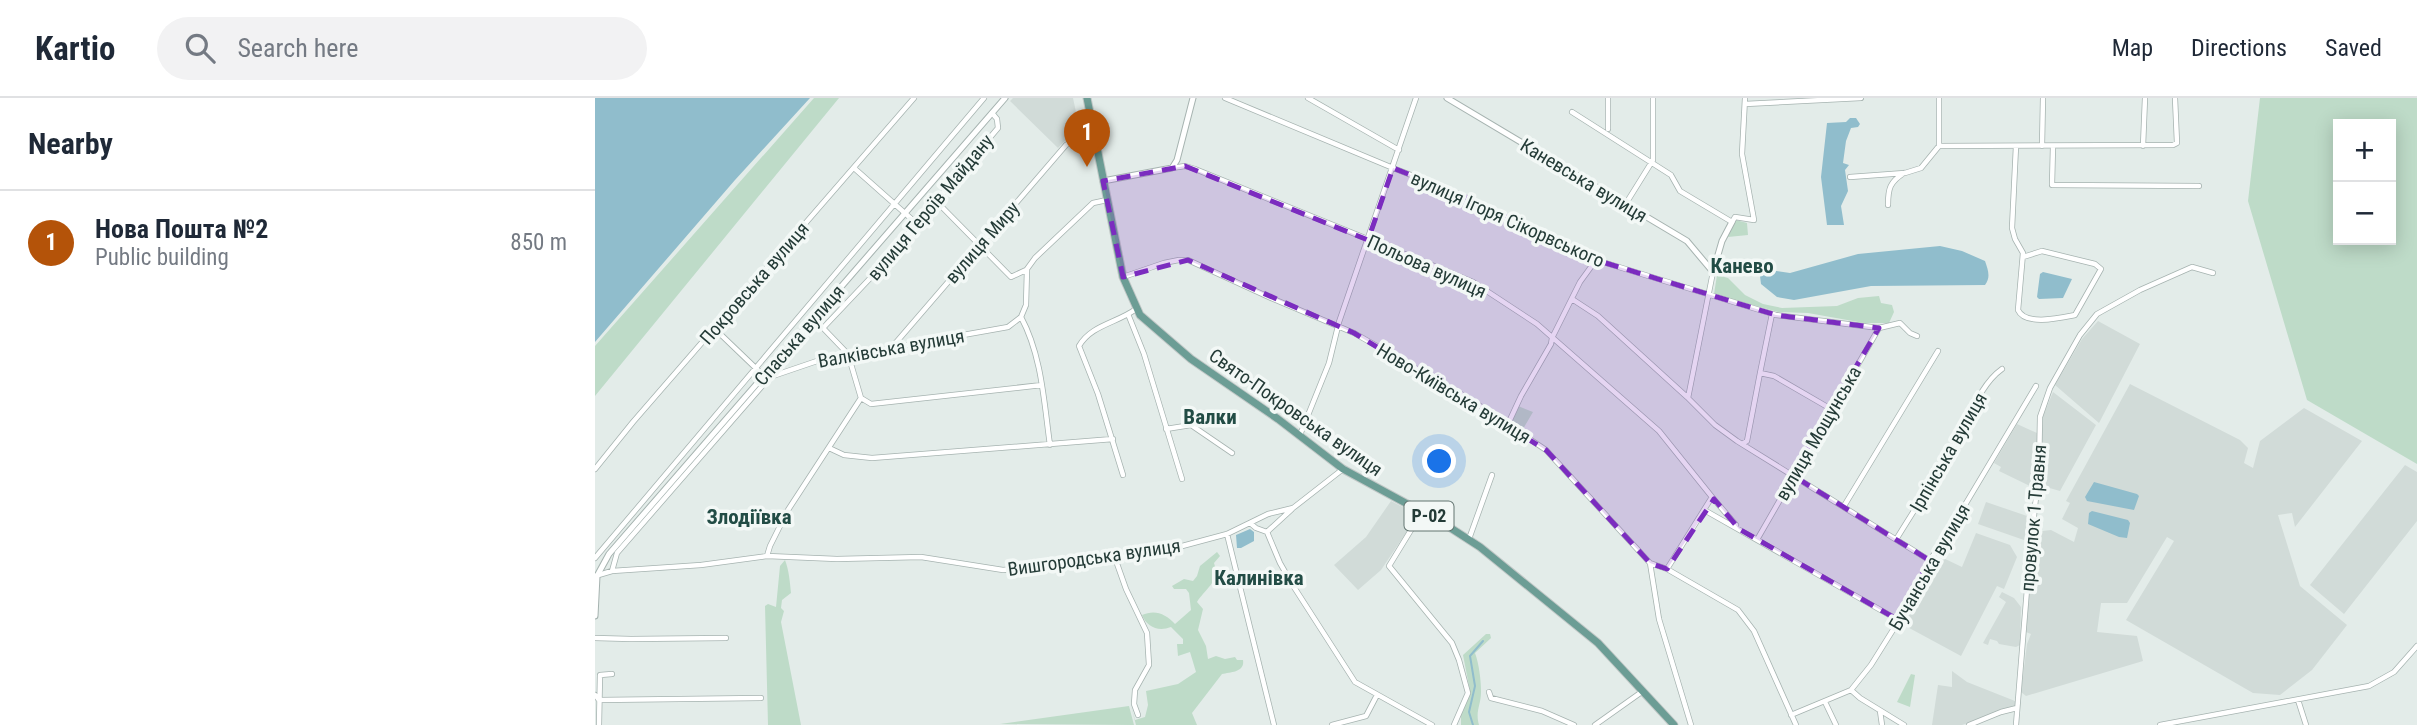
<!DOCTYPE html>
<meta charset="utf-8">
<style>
body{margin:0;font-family:"Roboto Condensed",sans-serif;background:#f2f2f3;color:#1f2937}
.controls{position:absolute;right:21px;top:21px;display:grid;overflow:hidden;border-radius:0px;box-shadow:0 4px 18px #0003}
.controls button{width:63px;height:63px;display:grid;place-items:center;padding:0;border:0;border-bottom:2px solid #e0e1e3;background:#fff;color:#1f2937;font:35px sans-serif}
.you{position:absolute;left:845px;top:364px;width:24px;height:24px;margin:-18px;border:5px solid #fff;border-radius:50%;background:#1a73e8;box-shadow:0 0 0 10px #1a73e833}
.badge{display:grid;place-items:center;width:46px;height:46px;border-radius:50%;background:#b45309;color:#fff;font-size:23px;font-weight:700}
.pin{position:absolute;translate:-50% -58px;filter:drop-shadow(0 2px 4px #0008)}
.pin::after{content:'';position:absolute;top:37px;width:24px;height:21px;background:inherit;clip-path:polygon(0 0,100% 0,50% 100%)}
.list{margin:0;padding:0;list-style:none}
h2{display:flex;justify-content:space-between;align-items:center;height:91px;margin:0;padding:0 28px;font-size:30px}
h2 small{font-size:23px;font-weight:400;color:#747a83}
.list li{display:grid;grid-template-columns:46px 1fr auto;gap:21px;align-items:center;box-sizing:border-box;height:105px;padding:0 28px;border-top:2px solid #e0e1e3}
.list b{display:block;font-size:26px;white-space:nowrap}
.list p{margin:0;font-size:23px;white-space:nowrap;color:#747a83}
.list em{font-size:23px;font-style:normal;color:#747a83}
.icon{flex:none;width:38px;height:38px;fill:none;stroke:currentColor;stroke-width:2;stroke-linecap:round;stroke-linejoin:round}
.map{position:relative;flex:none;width:1822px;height:627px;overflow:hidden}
header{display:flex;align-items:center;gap:42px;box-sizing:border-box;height:98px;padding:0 35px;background:#fff;border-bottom:2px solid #e0e1e3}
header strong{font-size:33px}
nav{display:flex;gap:38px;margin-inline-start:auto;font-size:24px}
.search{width:490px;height:63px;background:#f2f2f3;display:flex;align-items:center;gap:18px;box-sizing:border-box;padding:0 24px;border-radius:38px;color:#747a83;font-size:26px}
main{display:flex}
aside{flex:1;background:#fff}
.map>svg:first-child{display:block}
</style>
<header>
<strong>Kartio</strong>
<div class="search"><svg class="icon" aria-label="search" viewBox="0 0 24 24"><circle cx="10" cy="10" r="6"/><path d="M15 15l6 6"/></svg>Search here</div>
<nav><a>Map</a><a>Directions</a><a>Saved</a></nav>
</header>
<main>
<aside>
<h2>Nearby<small></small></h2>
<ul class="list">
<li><span class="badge">1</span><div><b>Нова Пошта №2</b><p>Public building</p></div><em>850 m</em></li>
</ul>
</aside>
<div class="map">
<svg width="1822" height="627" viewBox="0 0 1822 627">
<rect width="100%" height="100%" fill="#e3ece9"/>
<path fill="#d1dbd8" d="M418,0h60l6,28 -21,22 -48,-47z
M1503,223l42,23 -41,79 -44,-38 27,-46z
M1535,286l110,56 8,8 -4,15 9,5 7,-27 44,-33 58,33 -67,86 -3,-14 -14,2 22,71 47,39 -35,45 -32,25 -27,-2 -127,-73 48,-79 -7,-4 -40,66h-26l-4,29 40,4 6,25 -117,35 -5,-4 6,-48 4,-10 -5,-2 8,-100 17,-2 23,12 4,-14 -16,-9 8,-16 -4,-2z
M1458,294l43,33 -36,66 -21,-6 4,-69z
M1422,326l20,9v35l-5,19 -33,-16 2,-4 -7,-4z
M1810,367l12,7v49l-73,93 -34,-29z
M796,403l27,14 -37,55 -23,20 -24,-25 32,-28z
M1391,404l44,15 -6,23 -46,-16z
M1381,435l34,12 7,12 -13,32 -7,-3 -36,70 -61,-33 41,-66 21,10z
M1407,494l12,6 7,9 -1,38 -4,2 -17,-3 -2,-3 -7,-2 -2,6 -5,-2 23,-41 -7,-5z
M1357,573l15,11 48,19v6l-53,18h-30l6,-40 14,2z"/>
<path fill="#bedbc8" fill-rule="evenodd" d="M219,0h25l-244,298v-50z
M1665,0h157v366l-110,-64 -59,-199zM1743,26h53v116h-53z
M1141,122l11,3 1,12 -20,2z
M1122,177l11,3 17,17 18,9 19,4 55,-2 21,-8 21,-2 2,7 11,2 2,7 -5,11h-25l-56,-10 -30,-1 -64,-18z
M923,308l15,6 -10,17 -13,-6z
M622,454l3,4 -6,7c6,19 -8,25 -17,39l6,7 -5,21 8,16 2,13 8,-3 9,3 10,-2 2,3h6c2,12 -12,12 -21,14l-30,39 5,12h-61l-5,-19 4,14 10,-3 3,-12 -2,-14 32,-7 18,-12 -6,-20 -12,4 -1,-12h6v-5l-12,-12c-13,5 -24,0 -29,-12 13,-6 24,-1 33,9l16,-14 -2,-17 -3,-4h-12l-2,-3 12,-7 9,2 4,-5 3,-10z
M190,462c4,10 5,23 6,33l-9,7 -1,8 3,3 -3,11 20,103h-33l-3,-119 3,-2 8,3 4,-41z
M891,536h4l1,4 -16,15c4,11 6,27 6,39 0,13 -6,19 -2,33h-18v-10l9,-24 -7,-36z
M1316,576l4,1 -5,32 -13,-5z
M534,608l5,19 -134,-1z"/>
<path fill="#90bdcc" d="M0,0h215l-75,82 -140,162z
M1255,20h6l4,6 -2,3 -7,1 -5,13 -3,22 6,2 -4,5 3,21 -7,15 3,19h-17l-6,-48 6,-54 19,-1z
M1345,148l22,5 23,10c3,9 6,16 0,24l-114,1 -77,14 -17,-3 -16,-13 -1,-8 9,-6 21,3 68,-19z
M1448,174l29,7 -9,19 -24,1 -2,-2 3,-23z
M1499,384l43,12 2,2 -5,14 -47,-9 -2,-4z
M1497,413l36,9 2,3 -3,15 -8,-1 -31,-13 1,-11z
M655,431l4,3v9l-13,7h-4l-1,-13z"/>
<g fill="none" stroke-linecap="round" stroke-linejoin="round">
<path stroke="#90bdcc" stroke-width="2" d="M878,627l-4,-13 6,-26 -5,-30 13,-15"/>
<g stroke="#a6b3b0" stroke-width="6">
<path id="minor" d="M630,0l168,70 64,25 139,67 180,55 103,13 21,-5 10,10 7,3
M713,0l91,52
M1013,0v31
M1150,6l116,-6
M977,14l99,63 9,16 52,31 3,-5 19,3 -12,-66 3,-56
M1344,48v-48
M1421,48l-4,82 3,11 8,14 -5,57c7,16 42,8 57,5l26,-46 -6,-5 -53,-13 -19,6
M1447,48l1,-48
M1458,48l-1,39 147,1
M1548,48l2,-48
M259,70l62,55
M577,70l13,-2 10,3 249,101 29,12 64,42 122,107 53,66 -45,72
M1255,79l55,-4 16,-5 18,-22 234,-1 4,-2 -2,-45
M340,102l76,77 15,-7
M1030,107l28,-45v-62
M1293,107c0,-17 2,-23 16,-32
M1118,174l-25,126 27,27 22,16 192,119
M528,179l41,-14 15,-3h9l83,38 83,35 114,65 78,52 104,113 17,6 71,41 16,21 42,94
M977,201l26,17 89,81
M533,216l16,40 38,125
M426,219c21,39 23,86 29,128
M228,230l54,-57 121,-143 -1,-9 -5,-6
M120,231l49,47
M298,248l173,-201 8,-5
M1165,275l12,-59
M176,278l32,-37
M266,300l10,6 171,-19
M913,326l13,-28 30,-52 1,-6 28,-56 16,-22
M571,331l25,-4 41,28
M705,337l29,-72 10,-41 77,-224
M1147,346l5,-3 13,-68 14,3 57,33
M234,350l15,7 28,3 241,-19
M0,371l38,-47 281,-324
M528,377l-25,-81 -19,-48c12,-21 38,-23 57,-37
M1117,399l24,28
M1249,408l94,-155
M1111,413l194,110
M827,414l-33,54 63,77 7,17 9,33 -14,32
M655,425l6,5 11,4
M672,434l13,31 12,21 63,98 77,43
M672,434l25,-23
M632,436l47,191
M1163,440l121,-210
M1302,440c19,-31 39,-61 57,-92 15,-24 24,-60 48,-77
M874,441l23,-64
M172,458l3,-10 18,-36 73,-112 -13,-44 -25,-26 -4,-3 -4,1 -12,13 -4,-4
M0,460l389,-460
M520,460l11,31 21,44 2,32 -14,25 -1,14 4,11
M1055,465l9,56 32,106
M17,473l5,-18 153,-176 47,-16 191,-34 13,-10 5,-12 1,-36 8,-11 58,-55 14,-3
M0,478l17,-5 89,-6 66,-9 70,3 84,-2 82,13 112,-12 56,-9 56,-15 41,-20 25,-6 50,-39
M0,540l36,1 95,-1
M1256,592l9,8 44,27
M894,594l2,6 51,13 32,14
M0,597l4,5 162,-2
M1703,602l8,25
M1230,604l11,23
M1285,613l2,14
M1196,617l60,-25 20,-25 42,-67 13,-32 21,-31 89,-149
M4,627l1,-50 12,-1
M737,627l34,-9 11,-21
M1000,627l48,-34
M1374,627l32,-13 16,-4
M1421,627l14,-173 9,-82 1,-53 10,-29 30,-53 17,-21 43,-24 52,-23 21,6
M1565,627l209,-39 25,-14 23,-26"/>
</g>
<g stroke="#a6b3b0" stroke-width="7">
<path id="tertiary" d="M852,0l240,143 26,31
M508,83l69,-13 5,-8 16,-62
M1118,174l9,-31 10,-19
M0,518l2,-40 12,-22 396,-456"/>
</g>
<g stroke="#c2c8c7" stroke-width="9">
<path id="primary" d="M492,0l36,179 17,38 51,44 87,60 65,50 103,56 34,22 118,96 76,82"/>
</g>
<use href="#minor" stroke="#fff" stroke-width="4.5"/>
<use href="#tertiary" stroke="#fff" stroke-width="5"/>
<use href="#primary" stroke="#6c9d95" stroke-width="7"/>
</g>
<path fill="#7b2cbf" fill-opacity="0.2" stroke="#7b2cbf" stroke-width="5" stroke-dasharray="14 9" stroke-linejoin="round" d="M590,68l183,74 25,-72 64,25 139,67 180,55 103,13 -87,147 137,85 -29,61 -161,-92 -25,-30 -47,70 -17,-6 -104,-113 -192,-117 -166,-73 -65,17 -20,-96z"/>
<g text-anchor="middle" stroke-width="7" stroke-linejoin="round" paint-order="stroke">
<rect fill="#f3f8f6" stroke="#627470" stroke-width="2" x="809.5" y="403.5" width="49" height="29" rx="5"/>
<g font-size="18" font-weight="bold" fill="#243b37">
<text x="834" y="424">Р-02</text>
</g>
<g font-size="19" fill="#243b37" stroke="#f3f8f6">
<text transform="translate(989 82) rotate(31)" y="7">Каневська вулиця</text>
<text transform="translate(335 109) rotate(-50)" y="7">вулиця Героїв Майдану</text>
<text transform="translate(913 121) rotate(24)" y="7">вулиця Ігоря Сікорвського</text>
<text transform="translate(387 144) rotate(-49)" y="7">вулиця Миру</text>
<text transform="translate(832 168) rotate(24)" y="7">Польова вулиця</text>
<text transform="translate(159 185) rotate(-49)" y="7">Покровська вулиця</text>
<text transform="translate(204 237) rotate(-49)" y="7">Спаська вулиця</text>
<text transform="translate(296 250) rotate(-10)" y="7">Валківська вулиця</text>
<text transform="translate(859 295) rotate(31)" y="7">Ново-Київська вулиця</text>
<text transform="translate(701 314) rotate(35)" y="7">Свято-Покровська вулиця</text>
<text transform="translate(1223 335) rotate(-60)" y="7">вулиця Мощунська</text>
<text transform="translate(1353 354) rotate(-60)" y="7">Ірпінська вулиця</text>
<text transform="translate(1438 420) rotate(-85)" y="7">провулок 1 Травня</text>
<text transform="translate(499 459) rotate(-8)" y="7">Вишгородська вулиця</text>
<text transform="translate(1334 469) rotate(-60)" y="7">Бучанська вулиця</text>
</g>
<g font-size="21" font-weight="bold" fill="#224c45" stroke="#f3f8f6">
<text x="1147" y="175">Канево</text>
<text x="615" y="326">Валки</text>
<text x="154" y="426">Злодіївка</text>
<text x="664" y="487">Калинівка</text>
</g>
</g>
</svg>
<div class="controls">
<button>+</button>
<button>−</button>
</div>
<div class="you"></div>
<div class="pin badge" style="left:492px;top:69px">1</div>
</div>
</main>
